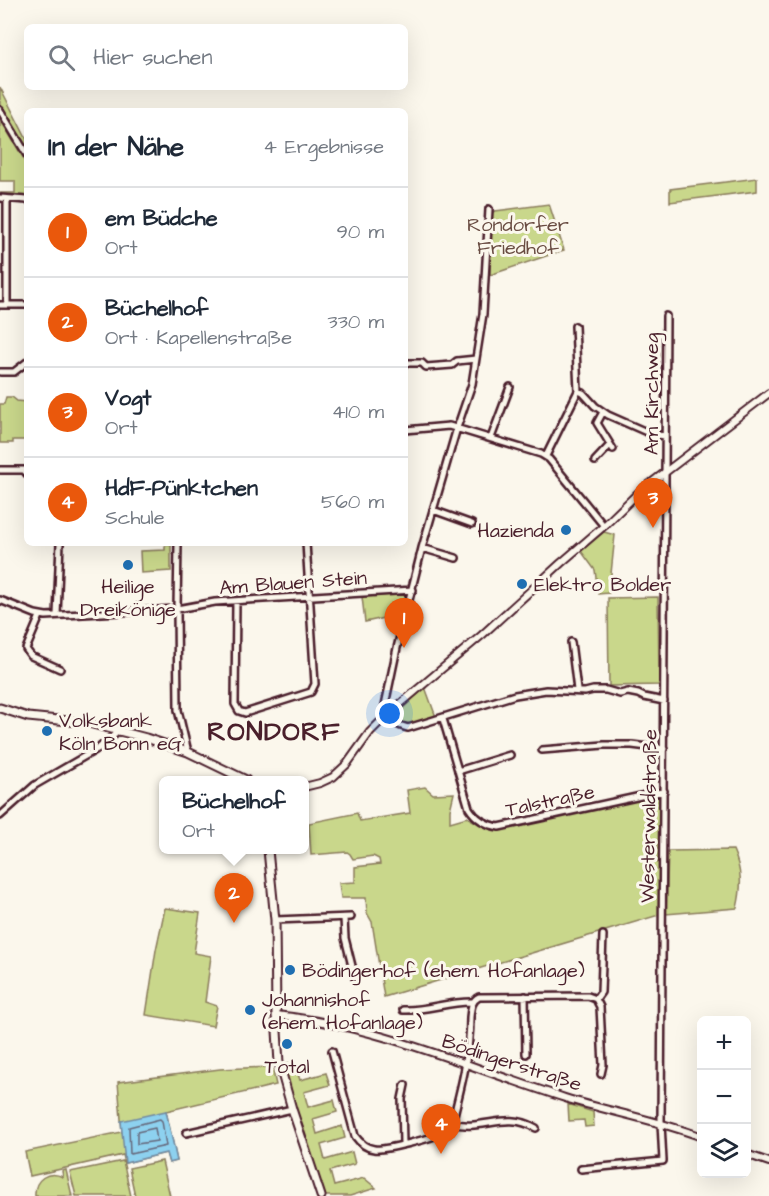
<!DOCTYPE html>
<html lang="de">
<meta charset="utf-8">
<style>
body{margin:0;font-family:"Architects Daughter",sans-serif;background:#f6f6f7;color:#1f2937}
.controls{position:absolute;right:18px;bottom:18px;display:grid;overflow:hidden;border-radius:9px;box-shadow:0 6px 24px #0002}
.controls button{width:54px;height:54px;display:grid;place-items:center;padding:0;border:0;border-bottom:2px solid #e0e1e3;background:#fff;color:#1f2937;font:30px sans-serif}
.you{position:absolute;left:390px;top:714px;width:21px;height:21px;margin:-15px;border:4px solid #fff;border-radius:50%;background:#1a73e8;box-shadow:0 0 0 9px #1a73e833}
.badge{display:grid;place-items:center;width:39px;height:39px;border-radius:50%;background:#ea580c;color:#fff;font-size:20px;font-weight:700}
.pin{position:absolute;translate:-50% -50px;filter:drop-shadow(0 2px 3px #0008)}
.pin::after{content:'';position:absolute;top:32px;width:21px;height:18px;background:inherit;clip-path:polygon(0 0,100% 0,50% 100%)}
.popup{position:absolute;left:159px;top:776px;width:150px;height:78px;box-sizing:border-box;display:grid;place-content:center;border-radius:9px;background:#fff;filter:drop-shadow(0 2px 4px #0005);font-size:20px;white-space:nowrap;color:#747a83}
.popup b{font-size:22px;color:#1f2937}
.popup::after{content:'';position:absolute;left:50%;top:100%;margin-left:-12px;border:12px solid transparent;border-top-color:#fff}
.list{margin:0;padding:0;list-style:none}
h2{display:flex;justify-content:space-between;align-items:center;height:78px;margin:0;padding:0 24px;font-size:26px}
h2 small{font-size:20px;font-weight:400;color:#747a83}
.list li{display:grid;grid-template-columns:39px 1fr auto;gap:18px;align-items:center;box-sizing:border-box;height:90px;padding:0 24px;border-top:2px solid #e0e1e3}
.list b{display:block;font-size:22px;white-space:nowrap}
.list p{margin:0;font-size:20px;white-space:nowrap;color:#747a83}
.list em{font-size:20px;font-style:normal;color:#747a83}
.icon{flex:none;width:33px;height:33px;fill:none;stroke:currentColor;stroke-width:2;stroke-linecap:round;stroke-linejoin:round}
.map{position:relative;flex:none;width:769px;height:1196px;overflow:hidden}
.search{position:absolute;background:#fff;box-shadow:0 6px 24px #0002;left:24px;top:24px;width:384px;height:66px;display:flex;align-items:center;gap:15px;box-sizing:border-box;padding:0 21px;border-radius:9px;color:#747a83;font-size:22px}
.panel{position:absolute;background:#fff;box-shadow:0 6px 24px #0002;left:24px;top:108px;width:384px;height:438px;border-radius:9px}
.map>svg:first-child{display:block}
</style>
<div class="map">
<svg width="769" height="1196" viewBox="0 0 769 1196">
<rect width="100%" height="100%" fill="#fbf7ec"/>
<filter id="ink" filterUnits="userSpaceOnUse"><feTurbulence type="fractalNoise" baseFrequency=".0167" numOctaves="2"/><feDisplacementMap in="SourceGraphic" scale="12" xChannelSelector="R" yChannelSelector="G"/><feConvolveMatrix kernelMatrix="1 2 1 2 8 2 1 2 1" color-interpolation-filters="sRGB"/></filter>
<g filter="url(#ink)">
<path fill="#c9d78b" stroke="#8a7b5b" stroke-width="1.5" d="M0,87l27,53v10l-27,-45z
M0,119l27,45v33l-27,-2v-2h15v-12h-15z
M757,178v13l-87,11v-13z
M549,204l15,46 -74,25 2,-62 3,-2z
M6,397h6l5,4 10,1v38h-14v3h-13v-39h4z
M604,532l11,3 -6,58 -11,1 -3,-24 -14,-19z
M171,544v27l-30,2 -1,-22 25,-1v-4z
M405,594l2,2 -5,18 -37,8 -3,-25z
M658,597l1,88 -50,1 -1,-88z
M425,687l11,30 -26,7 -11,-2 -3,-4 2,-5z
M425,787l8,7 21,-1 -4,17v12l17,-5 12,7 19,5 163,-35v93l-2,28 -275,82 -12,-75 -5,-9 -1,-15h-25l-2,-15 16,-1v-15l25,-3 -1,-5 -6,-3 -20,3 -3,-5 -3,-2 -36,3 -2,-32 48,-10 3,8 50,-8 -3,-23z
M733,850c9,20 9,37 4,58l-71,6 2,-63z
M165,908l35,5 -6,40 17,3 -6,46 12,4 -4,20 -67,-11 10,-65z
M294,1062l6,18 26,-7 4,12 -26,7 4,15 26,-7 3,12 -24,7 4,15 25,-8 3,12 -24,7 4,15 27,-8 3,12 -25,7 4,15 30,-8 12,10 -26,8h-27l-42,-131z
M272,1067l4,18 -110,26 11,50 -8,2 -3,-10 -41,10 -2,-8 -93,21 -5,-24 97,-20 -4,-50 102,-13z
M568,1104l25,8 1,14 -9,1 -1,-7 -15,1z
M123,1161l8,35h-55l-6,-24z
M162,1161l8,35h-35l-6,-28z
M66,1170l6,26h-37c-1,-17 13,-26 28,-19l-1,-6z"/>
<path fill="#8dd1ef" stroke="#728aa1" stroke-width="1.5" d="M166,1111l11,50 -8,2 -3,-10 -41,10 -4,-42z"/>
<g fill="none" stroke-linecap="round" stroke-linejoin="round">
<path stroke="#656679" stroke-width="1.5" d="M160,1119l2,2 4,25 -36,8 -1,-27z
M155,1128l2,13 -20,3v-12z"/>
<g stroke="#4a1f2b" stroke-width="10">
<path id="minor" d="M0,110l27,45
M0,198l27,2
M489,209l-6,105 -11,70 -15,44 -35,120 -25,100 -13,62c5,10 14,16 24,18l107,-33 31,-5 39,2 8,-2h13l14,4 8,-2 10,2 6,3 20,4
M0,305h27
M7,305v-105
M405,363h17l4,4 26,-2 5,-4 19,-2
M0,372h14l13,-10
M578,391l5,2 12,13 13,9 43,19 14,2
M603,412l-6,11 16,26
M405,430l44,-4 92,28 8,5 55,67
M491,438l19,-51
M546,456l32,-65 -3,-65
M595,461l15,-16
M0,470h24l3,4
M433,510l39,14
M178,543l-1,66 1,101 10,42
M422,548l34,10
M0,600l35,14 11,2 131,-7 38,-7 198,-12
M236,601l-1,103 4,7 6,2 66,-21 4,-8 -9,-141
M57,615l3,-72
M40,616l-14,33 5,7 29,13
M571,642l6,48
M443,719l26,89c7,11 17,17 30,19l165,-36
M542,750l62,-5h28l32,4
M458,771l52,-16
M0,816l35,-31 64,-37 21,-18
M344,918l1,20 10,40
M275,920l76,-3
M525,996l1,58
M596,999l4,8 3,58 -2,9
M596,999l5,-7 2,-57
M403,1010c24,1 46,-9 70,-8
M332,1051l23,85c5,7 10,12 19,13 9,2 59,-11 68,-16 5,-2 7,-6 10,-10 9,-35 18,-69 18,-106 1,-8 1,-16 9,-20l109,-1 8,3
M452,1123c30,9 53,-13 84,5
M186,1133l106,-24
M403,1144l-1,-45 3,-14
M581,1169l82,-8 -2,-38 5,-807"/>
</g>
<g stroke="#4a1f2b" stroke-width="10">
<path id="tertiary" d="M304,787l16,-4 13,-6 14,-13 23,-32 17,-17 95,-80 79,-72 43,-37 34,-33 131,-100
M276,1015c100,10 194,53 289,83 46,14 92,22 137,39
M746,1154l23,8"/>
</g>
<g stroke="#4a1f2b" stroke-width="11">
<path id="secondary" d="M0,708l28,9 61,6 57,15 42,14 58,28
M268,850l7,70 1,95 3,48 13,46 29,87"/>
</g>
<use href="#minor" stroke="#fbf7ec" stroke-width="5"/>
<use href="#tertiary" stroke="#fbf7ec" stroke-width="6"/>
<use href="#secondary" stroke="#fbf7ec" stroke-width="7"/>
</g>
</g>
<g fill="#1f6fb2" stroke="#fbf7ec" stroke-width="2">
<circle cx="566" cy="530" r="6"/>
<circle cx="128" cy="565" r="6"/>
<circle cx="522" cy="584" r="6"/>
<circle cx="47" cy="731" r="6"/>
<circle cx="290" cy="970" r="6"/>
<circle cx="250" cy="1010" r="6"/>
<circle cx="287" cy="1044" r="6"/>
</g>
<g text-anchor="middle" stroke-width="6" stroke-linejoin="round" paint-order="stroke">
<g font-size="20" fill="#6a4d43" stroke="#fbf7ec">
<text x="518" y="231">Rondorfer<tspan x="518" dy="23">Friedhof</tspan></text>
</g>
<g font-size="20" fill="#4a1f2b" stroke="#fbf7ec">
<text transform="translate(651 394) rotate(-90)" y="7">Am Kirchweg</text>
<text transform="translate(293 582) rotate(-4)" y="7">Am Blauen Stein</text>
<text transform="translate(550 800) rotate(-12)" y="7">Talstraße</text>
<text transform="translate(648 816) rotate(-89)" y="7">Westerwaldstraße</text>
<text transform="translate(512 1062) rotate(18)" y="7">Bödingerstraße</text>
</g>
<g font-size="20" fill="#4a1f2b" stroke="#fbf7ec" text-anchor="start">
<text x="554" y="537" text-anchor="end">Hazienda</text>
<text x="534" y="591">Elektro Bolder</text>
<text x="128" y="593" text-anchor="middle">Heilige<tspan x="128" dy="23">Dreikönige</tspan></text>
<text x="59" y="727">Volksbank<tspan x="59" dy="23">Köln Bonn eG</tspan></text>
<text x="302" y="977">Bödingerhof (ehem. Hofanlage)</text>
<text x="262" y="1006">Johannishof<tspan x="262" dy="23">(ehem. Hofanlage)</tspan></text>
<text x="287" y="1073" text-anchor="middle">Total</text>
</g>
<g font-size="26" font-weight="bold" letter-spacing="1.5" fill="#4a1f2b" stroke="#fbf7ec">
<text x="274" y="740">RONDORF</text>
</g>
</g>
</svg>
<div class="controls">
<button>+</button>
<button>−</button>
<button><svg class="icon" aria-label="layers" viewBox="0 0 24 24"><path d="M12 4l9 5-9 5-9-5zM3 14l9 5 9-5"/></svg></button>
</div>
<div class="you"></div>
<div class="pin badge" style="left:404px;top:648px">1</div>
<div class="pin badge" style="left:234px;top:923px">2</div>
<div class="popup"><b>Büchelhof</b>Ort</div>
<div class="pin badge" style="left:653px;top:528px">3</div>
<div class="pin badge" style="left:441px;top:1154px">4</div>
<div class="search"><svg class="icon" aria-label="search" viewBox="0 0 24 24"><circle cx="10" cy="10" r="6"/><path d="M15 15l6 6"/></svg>Hier suchen</div>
<section class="panel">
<h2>In der Nähe<small>4 Ergebnisse</small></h2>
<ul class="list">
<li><span class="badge">1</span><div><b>em Büdche</b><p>Ort</p></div><em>90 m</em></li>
<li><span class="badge">2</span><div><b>Büchelhof</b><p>Ort · Kapellenstraße</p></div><em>330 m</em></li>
<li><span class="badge">3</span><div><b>Vogt</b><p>Ort</p></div><em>410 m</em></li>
<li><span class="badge">4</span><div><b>HdF-Pünktchen</b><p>Schule</p></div><em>560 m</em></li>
</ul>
</section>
</div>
